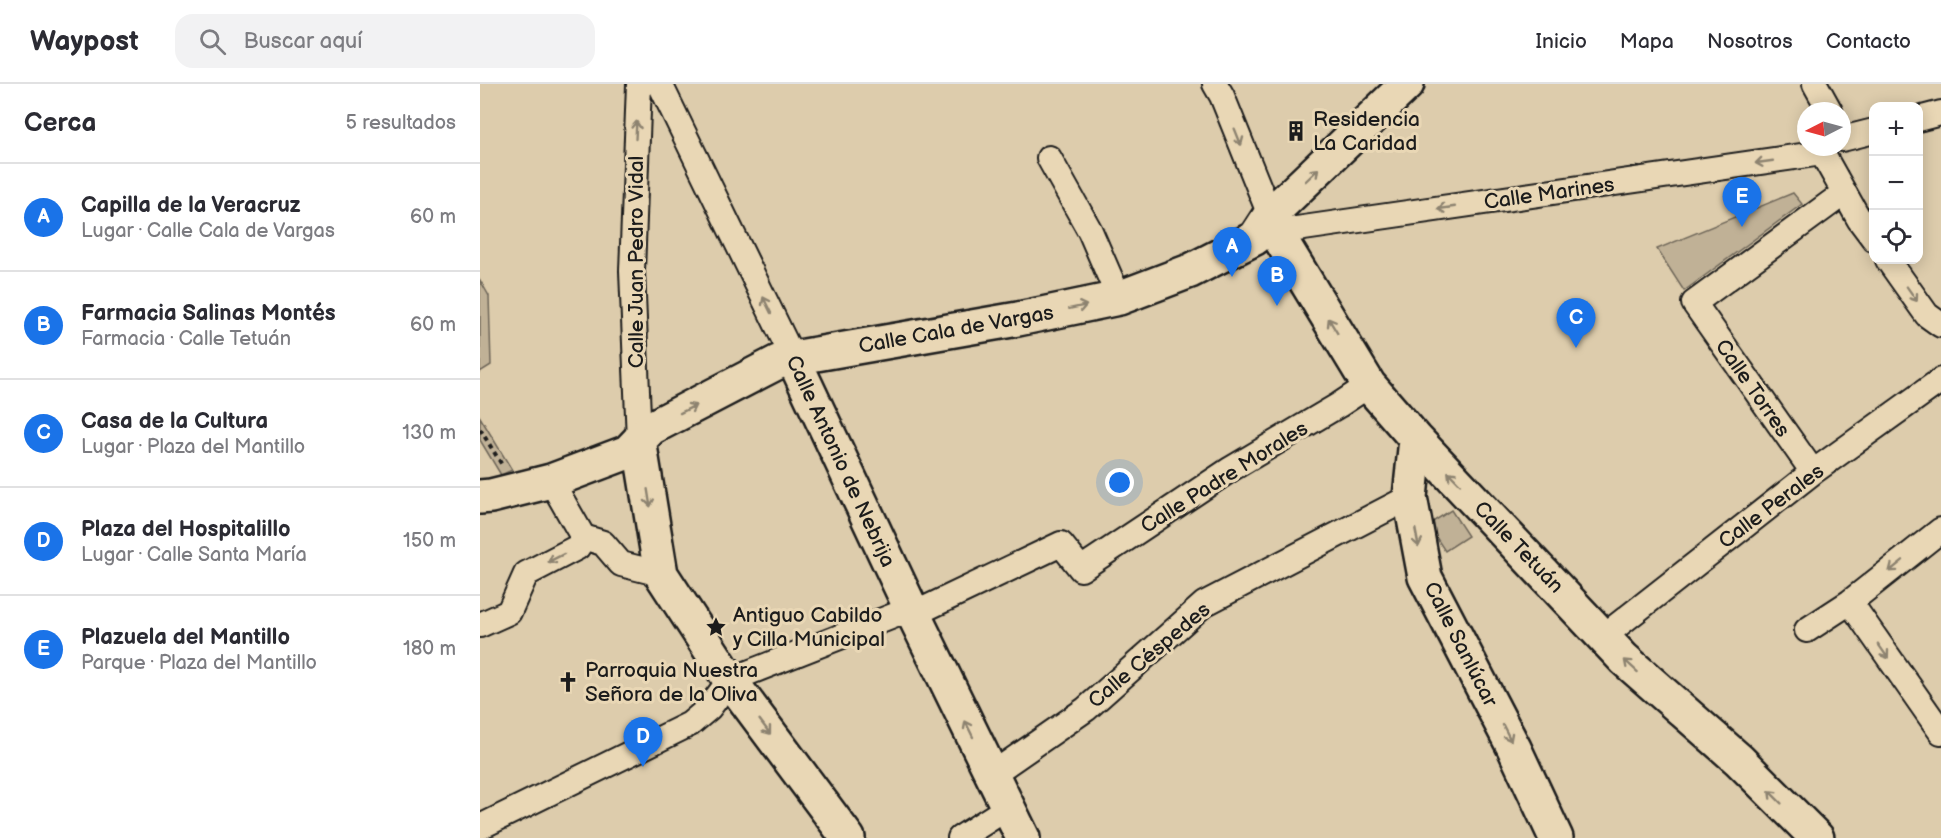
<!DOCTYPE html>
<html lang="es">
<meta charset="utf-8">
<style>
body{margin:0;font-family:"Balsamiq Sans",sans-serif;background:#f2f2f3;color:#2b2b33}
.controls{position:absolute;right:18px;top:18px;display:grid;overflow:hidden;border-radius:12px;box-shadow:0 3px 15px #0003}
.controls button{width:54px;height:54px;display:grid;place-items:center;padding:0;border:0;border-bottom:2px solid #e1e1e2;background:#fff;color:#2b2b33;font:30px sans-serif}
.compass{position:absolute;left:1317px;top:18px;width:54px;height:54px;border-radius:50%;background:#fff;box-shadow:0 3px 15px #0003;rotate:264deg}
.you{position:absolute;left:640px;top:399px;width:21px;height:21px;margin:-15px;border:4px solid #fff;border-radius:50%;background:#1a73e8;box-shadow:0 0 0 9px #1a73e833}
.badge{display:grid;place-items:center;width:39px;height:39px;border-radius:50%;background:#1a73e8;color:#fff;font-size:20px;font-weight:700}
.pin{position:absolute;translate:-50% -50px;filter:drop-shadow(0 2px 3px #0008)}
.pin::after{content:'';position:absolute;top:32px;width:21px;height:18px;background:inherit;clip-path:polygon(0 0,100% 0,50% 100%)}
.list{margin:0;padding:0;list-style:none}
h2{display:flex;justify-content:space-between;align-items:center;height:78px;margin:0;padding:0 24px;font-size:26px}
h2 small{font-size:20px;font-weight:400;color:#7c7c81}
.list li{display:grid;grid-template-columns:39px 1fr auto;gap:18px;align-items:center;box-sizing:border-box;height:108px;padding:0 24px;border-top:2px solid #e1e1e2}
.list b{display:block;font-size:22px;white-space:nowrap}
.list p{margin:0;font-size:20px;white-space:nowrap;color:#7c7c81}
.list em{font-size:20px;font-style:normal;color:#7c7c81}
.icon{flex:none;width:33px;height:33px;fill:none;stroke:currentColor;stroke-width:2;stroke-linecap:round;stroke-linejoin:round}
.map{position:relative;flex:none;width:1461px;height:754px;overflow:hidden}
header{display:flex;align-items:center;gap:36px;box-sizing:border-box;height:84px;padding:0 30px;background:#fff;border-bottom:2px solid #e1e1e2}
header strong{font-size:28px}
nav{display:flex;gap:33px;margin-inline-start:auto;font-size:21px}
.search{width:420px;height:54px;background:#f2f2f3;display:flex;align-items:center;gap:15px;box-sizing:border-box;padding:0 21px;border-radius:18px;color:#7c7c81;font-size:22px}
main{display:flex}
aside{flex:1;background:#fff}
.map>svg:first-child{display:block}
</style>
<header>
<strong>Waypost</strong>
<div class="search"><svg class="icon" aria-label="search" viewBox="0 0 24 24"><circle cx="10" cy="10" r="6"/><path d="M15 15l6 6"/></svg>Buscar aquí</div>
<nav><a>Inicio</a><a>Mapa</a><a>Nosotros</a><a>Contacto</a></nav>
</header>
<main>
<aside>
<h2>Cerca<small>5 resultados</small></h2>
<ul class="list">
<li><span class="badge">A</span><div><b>Capilla de la Veracruz</b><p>Lugar · Calle Cala de Vargas</p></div><em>60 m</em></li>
<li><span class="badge">B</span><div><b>Farmacia Salinas Montés</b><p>Farmacia · Calle Tetuán</p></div><em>60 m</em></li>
<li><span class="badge">C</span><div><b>Casa de la Cultura</b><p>Lugar · Plaza del Mantillo</p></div><em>130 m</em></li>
<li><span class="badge">D</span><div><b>Plaza del Hospitalillo</b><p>Lugar · Calle Santa María</p></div><em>150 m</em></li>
<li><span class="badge">E</span><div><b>Plazuela del Mantillo</b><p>Parque · Plaza del Mantillo</p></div><em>180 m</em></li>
</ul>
</aside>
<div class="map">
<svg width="1461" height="754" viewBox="0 0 1461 754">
<rect width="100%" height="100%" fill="#ddccac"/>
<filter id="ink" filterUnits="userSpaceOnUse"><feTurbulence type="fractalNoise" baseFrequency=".0167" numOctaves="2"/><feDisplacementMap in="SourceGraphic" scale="12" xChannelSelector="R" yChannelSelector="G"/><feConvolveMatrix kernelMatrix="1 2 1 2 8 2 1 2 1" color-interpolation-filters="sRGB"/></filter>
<g filter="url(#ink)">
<path fill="#c0b196" stroke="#6e6659" stroke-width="1.5" d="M1313,109l9,11 -118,87 -27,-42z
M0,196l9,16 2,69 -11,7z
M0,333l32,53 -11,5 -21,-35z
M971,426l17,26 -23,15 -17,-26z"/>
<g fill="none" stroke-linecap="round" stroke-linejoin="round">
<g stroke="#1c1c1c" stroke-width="28">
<path id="street" d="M159,0l-7,187 7,169
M180,0l133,274
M735,0l7,12 48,119
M1335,0l15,27
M1438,35l23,-6
M1362,55l32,-8
M1345,63l-3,6 37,66 15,20
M569,74l41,73 29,67
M796,148l546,-79
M1408,176l39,55 14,10
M1333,388l-119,-169 150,-110
M103,453l20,6 18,21 40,10
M1370,518l91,130
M434,530l147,-70 20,25 150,-100 108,-64 30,-20
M0,541l29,-13 17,-38 52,-27 5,-10 -32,-56
M1327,546l43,-28 91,-72
M1124,552l209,-164 128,-92
M511,691l95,-66 118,-105 206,-107
M0,743l210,-103 19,-16 21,-28 181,-71
M480,754l47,-30"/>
</g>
<g stroke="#1c1c1c" stroke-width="38">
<path id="secondary" d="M790,131l6,17 93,153 47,54 208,220 115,101 78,78
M313,274l118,251 112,229
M936,355l-6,58 15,80 89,171 42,90
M159,356l22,134 69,106 118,158
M0,413l11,-1 60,-15 77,-29 23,-24 127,-66 15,-4 225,-39 101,-21 71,-27 65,-33 15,-23 137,-131"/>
</g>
<path stroke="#1c1c1c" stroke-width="4" stroke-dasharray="4.5 4.5" stroke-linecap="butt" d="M0,345l22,36"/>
<use href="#street" stroke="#e9d7b5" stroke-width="24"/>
<use href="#secondary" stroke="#e9d7b5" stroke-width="33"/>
</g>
<defs><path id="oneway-shaft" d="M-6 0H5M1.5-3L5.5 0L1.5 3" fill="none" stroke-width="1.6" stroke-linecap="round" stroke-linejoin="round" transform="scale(1.5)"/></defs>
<g stroke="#8d8370">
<use href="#oneway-shaft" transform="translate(156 46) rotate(-87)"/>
<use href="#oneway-shaft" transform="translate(758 53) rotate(68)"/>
<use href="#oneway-shaft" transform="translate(1284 78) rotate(172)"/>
<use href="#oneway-shaft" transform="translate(832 91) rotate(-44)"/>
<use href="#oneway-shaft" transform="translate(966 124) rotate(172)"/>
<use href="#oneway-shaft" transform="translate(1432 210) rotate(55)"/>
<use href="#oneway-shaft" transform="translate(287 221) rotate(-116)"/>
<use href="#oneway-shaft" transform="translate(598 223) rotate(-12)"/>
<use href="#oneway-shaft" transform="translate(853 242) rotate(-121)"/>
<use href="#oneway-shaft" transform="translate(208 325) rotate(-27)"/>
<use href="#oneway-shaft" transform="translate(974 394) rotate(-134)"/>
<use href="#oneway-shaft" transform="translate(169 414) rotate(81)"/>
<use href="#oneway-shaft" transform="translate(937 454) rotate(79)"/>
<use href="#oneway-shaft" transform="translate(76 474) rotate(153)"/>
<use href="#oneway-shaft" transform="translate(1416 482) rotate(141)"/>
<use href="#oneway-shaft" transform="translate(1403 567) rotate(55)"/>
<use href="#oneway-shaft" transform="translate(1151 582) rotate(-138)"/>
<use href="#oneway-shaft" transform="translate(285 643) rotate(53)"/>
<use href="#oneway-shaft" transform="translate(489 645) rotate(-116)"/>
<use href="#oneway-shaft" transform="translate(1027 649) rotate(63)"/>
<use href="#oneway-shaft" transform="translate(1295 713) rotate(-135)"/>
</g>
</g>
<defs>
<g id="building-bare" transform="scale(1.62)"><path d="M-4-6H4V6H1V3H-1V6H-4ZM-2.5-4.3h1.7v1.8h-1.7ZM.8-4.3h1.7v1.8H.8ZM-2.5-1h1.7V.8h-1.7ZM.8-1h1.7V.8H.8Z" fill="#1c1c1c" stroke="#e9d7b5" stroke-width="2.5" paint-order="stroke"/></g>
<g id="sight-bare" transform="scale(1.62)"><path d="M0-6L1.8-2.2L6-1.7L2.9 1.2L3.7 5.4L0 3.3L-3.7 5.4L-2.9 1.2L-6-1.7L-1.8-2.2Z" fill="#1c1c1c" stroke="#e9d7b5" stroke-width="2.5" paint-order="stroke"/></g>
<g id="church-bare" transform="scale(1.62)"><path d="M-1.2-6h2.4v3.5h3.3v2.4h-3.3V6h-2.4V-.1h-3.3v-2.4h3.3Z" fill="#1c1c1c" stroke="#e9d7b5" stroke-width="2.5" paint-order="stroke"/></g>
</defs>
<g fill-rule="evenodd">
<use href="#building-bare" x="816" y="47"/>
<use href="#sight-bare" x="236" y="543"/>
<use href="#church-bare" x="88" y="598"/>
</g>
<g text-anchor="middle" stroke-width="6" stroke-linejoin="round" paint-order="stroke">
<g font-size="21" fill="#1c1c1c" stroke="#e9d7b5" text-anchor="start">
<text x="833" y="42">Residencia<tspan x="833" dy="24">La Caridad</tspan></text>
<text x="253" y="538">Antiguo Cabildo<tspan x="253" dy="24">y Cilla Municipal</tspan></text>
<text x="105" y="593">Parroquia Nuestra<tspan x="105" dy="24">Señora de la Oliva</tspan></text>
</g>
<g font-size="21" fill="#1c1c1c" stroke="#e9d7b5">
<text transform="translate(1069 109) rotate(-8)" y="7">Calle Marines</text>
<text transform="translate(156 178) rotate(-90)" y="7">Calle Juan Pedro Vidal</text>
<text transform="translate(476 245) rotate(-10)" y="7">Calle Cala de Vargas</text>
<text transform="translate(1273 304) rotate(55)" y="7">Calle Torres</text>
<text transform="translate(361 377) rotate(65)" y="7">Calle Antonio de Nebrija</text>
<text transform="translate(744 393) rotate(-32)" y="7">Calle Padre Morales</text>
<text transform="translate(1291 422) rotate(-37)" y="7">Calle Perales</text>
<text transform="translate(1039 463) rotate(46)" y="7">Calle Tetuán</text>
<text transform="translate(981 560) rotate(63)" y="7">Calle Sanlúcar</text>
<text transform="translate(669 571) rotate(-40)" y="7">Calle Céspedes</text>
</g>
</g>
</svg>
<div class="controls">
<button>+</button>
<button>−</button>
<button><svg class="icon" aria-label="locate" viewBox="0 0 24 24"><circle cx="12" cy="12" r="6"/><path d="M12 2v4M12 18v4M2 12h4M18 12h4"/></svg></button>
</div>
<svg class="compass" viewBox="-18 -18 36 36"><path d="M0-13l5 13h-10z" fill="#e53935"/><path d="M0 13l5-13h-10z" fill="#7c7c81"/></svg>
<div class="you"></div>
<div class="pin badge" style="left:752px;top:193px">A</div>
<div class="pin badge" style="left:797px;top:222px">B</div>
<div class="pin badge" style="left:1096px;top:264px">C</div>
<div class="pin badge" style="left:163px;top:683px">D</div>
<div class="pin badge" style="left:1262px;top:143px">E</div>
</div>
</main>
